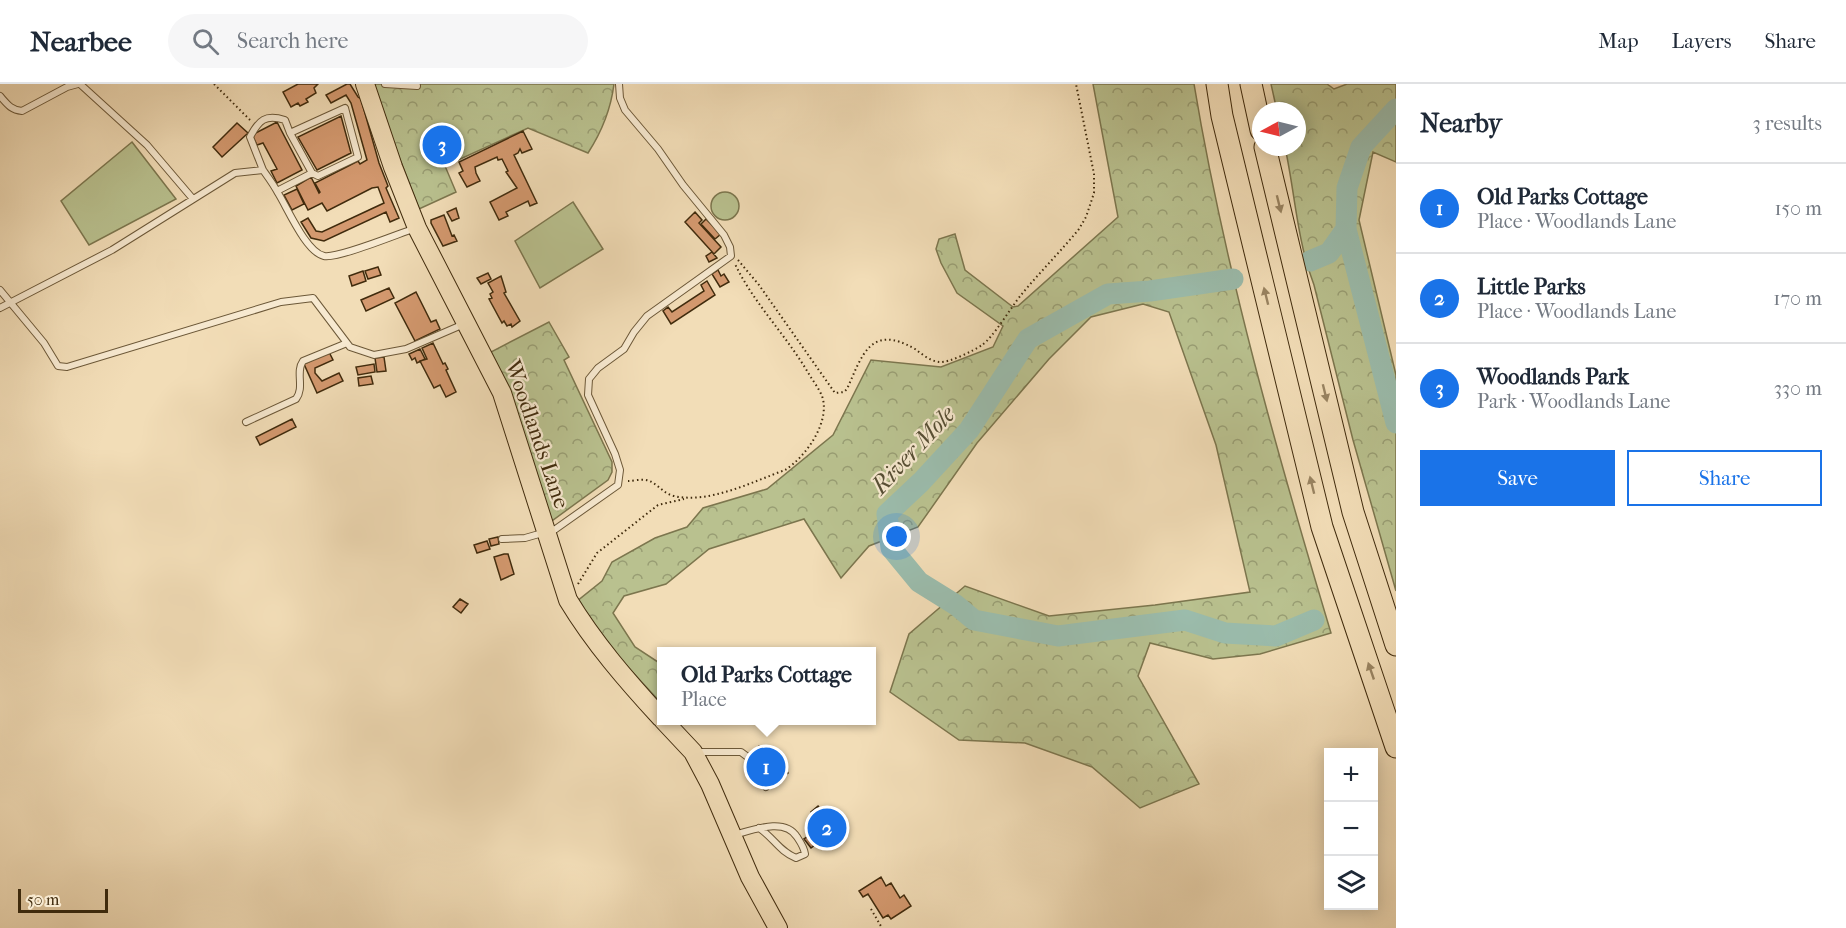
<!DOCTYPE html>
<meta charset="utf-8">
<style>
body{margin:0;font-family:"IM FELL French Canon",serif;background:#f6f6f7;color:#1f2937}
.controls{position:absolute;right:18px;bottom:18px;display:grid;overflow:hidden;border-radius:0px;box-shadow:0 3px 15px #0003}
.controls button{width:54px;height:54px;display:grid;place-items:center;padding:0;border:0;border-bottom:2px solid #e0e1e3;background:#fff;color:#1f2937;font:30px sans-serif}
.compass{position:absolute;left:1252px;top:18px;width:54px;height:54px;border-radius:50%;background:#fff;box-shadow:0 3px 15px #0003;rotate:263deg}
.scale{position:absolute;left:18px;bottom:15px;width:90px;box-sizing:border-box;padding-left:6px;border:3px solid #402b0d;border-top:0;font-size:16px;line-height:21px;white-space:nowrap;color:#402b0d;-webkit-text-stroke:4px #f7e9d0;paint-order:stroke}
.you{position:absolute;left:897px;top:453px;width:21px;height:21px;margin:-15px;border:4px solid #fff;border-radius:50%;background:#1a73e8;box-shadow:0 0 0 9px #1a73e833}
.badge{display:grid;place-items:center;width:39px;height:39px;border-radius:50%;background:#1a73e8;color:#fff;font-size:20px;font-weight:700}
.pin{position:absolute;translate:-50% -50%;border:3px solid #fff;box-shadow:0 2px 6px #0006}
.popup{position:absolute;left:657px;top:563px;width:219px;height:78px;box-sizing:border-box;display:grid;place-content:center;border-radius:0px;background:#fff;filter:drop-shadow(0 2px 4px #0005);font-size:20px;white-space:nowrap;color:#747a83}
.popup b{font-size:22px;color:#1f2937}
.popup::after{content:'';position:absolute;left:50%;top:100%;margin-left:-12px;border:12px solid transparent;border-top-color:#fff}
.list{margin:0;padding:0;list-style:none}
h2{display:flex;justify-content:space-between;align-items:center;height:78px;margin:0;padding:0 24px;font-size:26px}
h2 small{font-size:20px;font-weight:400;color:#747a83}
.list li{display:grid;grid-template-columns:39px 1fr auto;gap:18px;align-items:center;box-sizing:border-box;height:90px;padding:0 24px;border-top:2px solid #e0e1e3}
.list b{display:block;font-size:22px;white-space:nowrap}
.list p{margin:0;font-size:20px;white-space:nowrap;color:#747a83}
.list em{font-size:20px;font-style:normal;color:#747a83}
.actions{display:flex;gap:12px;padding:18px 24px}
.actions a{flex:1;padding:14px 0;border:2px solid #1a73e8;border-radius:0px;text-align:center;font-size:21px;color:#1a73e8}
.actions .main{background:#1a73e8;color:#fff}
.icon{flex:none;width:33px;height:33px;fill:none;stroke:currentColor;stroke-width:2;stroke-linecap:round;stroke-linejoin:round}
.map{position:relative;flex:none;width:1396px;height:844px;overflow:hidden}
header{display:flex;align-items:center;gap:36px;box-sizing:border-box;height:84px;padding:0 30px;background:#fff;border-bottom:2px solid #e0e1e3}
header strong{font-size:28px}
nav{display:flex;gap:33px;margin-inline-start:auto;font-size:21px}
.search{width:420px;height:54px;background:#f6f6f7;display:flex;align-items:center;gap:15px;box-sizing:border-box;padding:0 21px;border-radius:33px;color:#747a83;font-size:22px}
main{display:flex}
aside{flex:1;background:#fff}
.map>svg:first-child{display:block}
</style>
<header>
<strong>Nearbee</strong>
<div class="search"><svg class="icon" aria-label="search" viewBox="0 0 24 24"><circle cx="10" cy="10" r="6"/><path d="M15 15l6 6"/></svg>Search here</div>
<nav><a>Map</a><a>Layers</a><a>Share</a></nav>
</header>
<main>
<div class="map">
<svg width="1396" height="844" viewBox="0 0 1396 844">
<defs>
<pattern id="forest-crowns" width="20" height="18" patternUnits="userSpaceOnUse" patternTransform="scale(1.5)"><rect width="20" height="18" fill="#b9c18f"/><path d="M2 6a3 3 0 1 1 6 0M12 15a3 3 0 1 1 6 0" fill="none" stroke="#989d73"/></pattern>
</defs>
<rect width="100%" height="100%" fill="#f2ddb7"/>
<filter id="stains"><feTurbulence type="fractalNoise" baseFrequency=".00333" numOctaves="4"/><feColorMatrix values="0 0 0 0 .2 0 0 0 0 .09 0 0 0 0 .02 0 0 0 .5 -.17"/></filter>
<radialGradient id="worn" r=".72"><stop offset=".6" stop-color="#630" stop-opacity="0"/><stop offset="1" stop-color="#630" stop-opacity=".3"/></radialGradient>
<path fill="url(#forest-crowns)" stroke="#7c764e" stroke-width="1.5" d="M371,0h243c-3,24 -13,49 -26,69l-60,-25 -83,38 11,26 -37,17z
M1093,0h101c31,186 83,369 137,549l-71,21 -47,5 -63,-16 -12,33 61,108 -59,24 -48,-41 -67,-24 -66,-3 -69,-48 19,-58 56,-48 84,30 106,-11 95,-13 -34,-147 -47,-133 -26,-8 -52,13 -42,42 -72,84 -59,84 -49,19 -28,32 -37,-59 -95,30 -43,35 -42,12 -11,17 22,34 26,17v39l-70,-76 -15,-25 26,-21 10,-19 43,-24 32,-11 16,-19 64,-19 66,-54 38,-75 70,7 52,-20 10,-21 -46,-33 -16,-30 -5,-14 3,-10 16,-5 10,36 48,37 5,-1 100,-89z
M1271,0h56l7,5 13,-5h49v78l-23,-10 -14,68 37,155v216l-43,-151 -39,-155c-17,-44 -19,-92 -29,-138h12v-36h-20z
M549,238l20,35 -5,3 48,102v10l-4,8 -59,43 -60,-170z"/>
<path fill="#b9c18f" stroke="#7c764e" stroke-width="1.5" d="M132,58l44,57 -87,46 -28,-44z
M711 122a14 14 0 1 1 28 0a14 14 0 1 1-28 0Z
M573,118l30,47 -63,39 -25,-47z"/>
<g fill="none" stroke-linecap="round" stroke-linejoin="round">
<path stroke="#9bbcac" stroke-width="21" d="M1396,25l-35,38 -14,41 -1,41 50,194
M1310,177l19,-8 17,-24
M1233,195l-83,12 -42,3 -80,45 -59,91 -48,52 -34,32 4,34 28,34 37,23 18,15 84,16 127,-16 40,13 51,3 38,-16"/>
</g>
<path fill="#d4996f" stroke="#402b0d" stroke-width="1.5" d="M298,0h20l-4,4 2,5 -10,6 2,3 -8,4 -2,-3 -7,4 -8,-15z
M347,0h3l8,13 3,2 18,64 9,23 -2,2 13,30 -9,4 -4,-10 -62,29 -13,-3 -10,-16 7,-4 8,13 6,1 62,-29 -6,-16 -6,1 -45,23 -5,-8 -14,7 -12,-24 15,-9 8,16 1,-1 -5,-9 43,-22 2,3 7,-4 -16,-57 -5,-8 -15,8 -5,-8z
M341,32l10,37 -34,17 -19,-33z
M277,38l25,48 -25,13 -6,-12 6,-2 -14,-26 -6,2 -5,-10z
M237,39l11,10 -26,24 -9,-10z
M523,47l9,18 -10,4 -2,-4 -2,4 -4,2 23,48 -7,3 -2,-5 -22,11 2,4 -9,4 -9,-18 27,-14 -11,-16 2,-1 -6,-12 -4,1 -1,-3 -22,10 1,6 4,8 -13,6 -8,-14 4,-2 -4,-9z
M297,105l7,15 -12,6 -8,-15z
M456,124l3,10 -7,3 -5,-9z
M695,128l7,8 -3,3 22,24 -7,7 -29,-32z
M444,131l8,21 2,-1 3,6 -14,5 -12,-23v-3z
M706,135l15,15 -6,5 -14,-15z
M712,168l5,6 -8,4 -3,-6z
M378,183l3,8 -13,4 -3,-8z
M718,186l3,6 3,-2 5,8 -9,5 -8,-13z
M363,187l3,10 -14,5 -3,-10z
M488,189l3,6 -10,5 -4,-6z
M501,192l5,16 -2,1 16,28 -8,6 -1,-3 -4,2 -3,-5 -2,2 -13,-24 3,-1 -2,-4 3,-2 -5,-9z
M707,197l8,14 -44,29 -8,-13 5,-4 4,5 32,-21 -3,-6z
M389,204l5,10 -28,13 -5,-11z
M416,208l15,30 5,-2 4,9 -25,12 -20,-38z
M433,259l10,21 2,-1 3,6 -2,1 10,22 -10,5 -6,-12 -6,3 -14,-27 7,-2 -5,-11z
M420,265l5,10 -8,4 -2,-5 -3,2 -3,-6z
M329,268l4,8 -18,8v5l7,8 17,-8 4,8 -26,12 -13,-29z
M384,273l2,14 -9,1 -2,-14z
M374,280l1,8 -17,3 -2,-8z
M371,292l2,8 -14,2 -1,-8z
M292,335l4,8 -36,18 -4,-8z
M498,453l1,7 -8,2 -2,-7z
M487,457l3,8 -13,4 -3,-8z
M504,470h4l6,20 -13,6 -7,-23z
M460,515l8,5 -7,9 -8,-6z
M759,662l16,23 8,-5 5,9 -17,11 -21,-31z
M818,722l9,13 7,-6 6,9 -6,5 2,2 -25,19 -7,-9 17,-12 -10,-15z
M881,793l5,9 5,-3 9,15 4,-3 7,11 -20,13 -3,-4 -5,3 -15,-24 -5,3 -4,-6z"/>
<g fill="none" stroke-linecap="round" stroke-linejoin="round">
<g stroke="#6c5838" stroke-width="8">
<path id="service" d="M80,0l67,61 46,54
M385,0l32,2
M0,12c7,8 11,14 22,15l45,-24 11,-3
M263,86l-13,-33c9,-17 15,-23 35,-17l5,13 55,-25 13,49 -40,19 -6,-3
M277,107l35,-18 -22,-40
M0,206l44,53 14,23 9,1 214,-65 32,-4 37,49 24,8 32,-6 58,-25
M0,224l112,-58 123,-77 28,-3c5,7 11,15 15,23 10,16 28,59 46,63 13,3 74,-22 89,-27
M246,338l50,-23c9,-12 -1,-27 7,-38l44,-18
M550,449l68,-48 2,-15 -5,-16 -27,-59 1,-16 9,-11 26,-19 10,-17 13,-16 84,-60 -1,-9 -6,-12 -41,-50 -25,-36 -33,-39 -5,-12 -1,-14
M502,455l23,-1 21,-6
M696,668h45l8,6 17,29
M734,751c19,-5 51,-18 63,2 4,6 7,10 8,17l-9,4c-17,-7 -22,-20 -37,-30"/>
</g>
<g stroke="#402b0d" stroke-width="20">
<path id="primary" d="M365,0l28,83 24,61 85,165 66,207c26,43 59,81 93,118
M663,636l30,32 17,32 40,93 28,51"/>
</g>
<g stroke="#402b0d" stroke-width="23">
<path id="motorway" d="M1217,0l5,32 100,411 74,220
M1251,0l10,46
M1265,63l88,365 43,133"/>
</g>
<path stroke="#402b0d" stroke-width="2" stroke-dasharray="1.5 3" stroke-linecap="butt" d="M214,0l36,36
M738,176l21,25 76,108 9,-1 3,-3c15,-33 23,-66 68,-40 7,5 15,12 24,13 10,1 34,-11 43,-17 10,-6 30,-39 39,-50 19,-23 40,-44 58,-66l7,-12 8,-24v-19l-18,-90
M628,397c5,0 12,-2 18,-1 11,2 17,14 28,16 35,8 78,-14 111,-26 21,-13 46,-49 37,-74 -3,-7 -8,-14 -12,-20 -22,-39 -56,-72 -75,-112
M578,500l19,-31 61,-48 26,-6
M871,825l11,19"/>
<use href="#service" stroke="#f7e9d0" stroke-width="6"/>
<use href="#primary" stroke="#f2ddb7" stroke-width="18"/>
<use href="#motorway" stroke="#f2ddb7" stroke-width="21"/>
</g>
<defs><path id="oneway-solid" d="M-6-.8H1V-3.2L6.5 0L1 3.2V.8H-6Z" transform="scale(1.5)"/></defs>
<g fill="#998462">
<use href="#oneway-solid" transform="translate(1279 120) rotate(76)"/>
<use href="#oneway-solid" transform="translate(1266 212) rotate(-104)"/>
<use href="#oneway-solid" transform="translate(1325 309) rotate(76)"/>
<use href="#oneway-solid" transform="translate(1312 401) rotate(-104)"/>
<use href="#oneway-solid" transform="translate(1371 587) rotate(-109)"/>
</g>
<g text-anchor="middle" stroke-width="4.5" stroke-linejoin="round" paint-order="stroke">
<g font-size="22" fill="#402b0d" stroke="#f7e9d0">
<text transform="translate(538 350) rotate(71)" y="8">Woodlands Lane</text>
</g>
<g font-size="24" font-style="italic" fill="#574f35" stroke="#f7e9d0">
<text transform="translate(913 366) rotate(-47)" y="8">River Mole</text>
</g>
</g>
<rect width="100%" height="100%" filter="url(#stains)"/>
<rect width="100%" height="100%" fill="url(#worn)"/>
</svg>
<div class="controls">
<button>+</button>
<button>−</button>
<button><svg class="icon" aria-label="layers" viewBox="0 0 24 24"><path d="M12 4l9 5-9 5-9-5zM3 14l9 5 9-5"/></svg></button>
</div>
<svg class="compass" viewBox="-18 -18 36 36"><path d="M0-13l5 13h-10z" fill="#e53935"/><path d="M0 13l5-13h-10z" fill="#747a83"/></svg>
<div class="scale">50 m</div>
<div class="you"></div>
<div class="pin badge" style="left:766px;top:683px">1</div>
<div class="popup"><b>Old Parks Cottage</b>Place</div>
<div class="pin badge" style="left:827px;top:744px">2</div>
<div class="pin badge" style="left:442px;top:61px">3</div>
</div>
<aside>
<h2>Nearby<small>3 results</small></h2>
<ul class="list">
<li><span class="badge">1</span><div><b>Old Parks Cottage</b><p>Place · Woodlands Lane</p></div><em>150 m</em></li>
<li><span class="badge">2</span><div><b>Little Parks</b><p>Place · Woodlands Lane</p></div><em>170 m</em></li>
<li><span class="badge">3</span><div><b>Woodlands Park</b><p>Park · Woodlands Lane</p></div><em>330 m</em></li>
</ul>
<div class="actions"><a class="main">Save</a><a>Share</a></div>
</aside>
</main>
